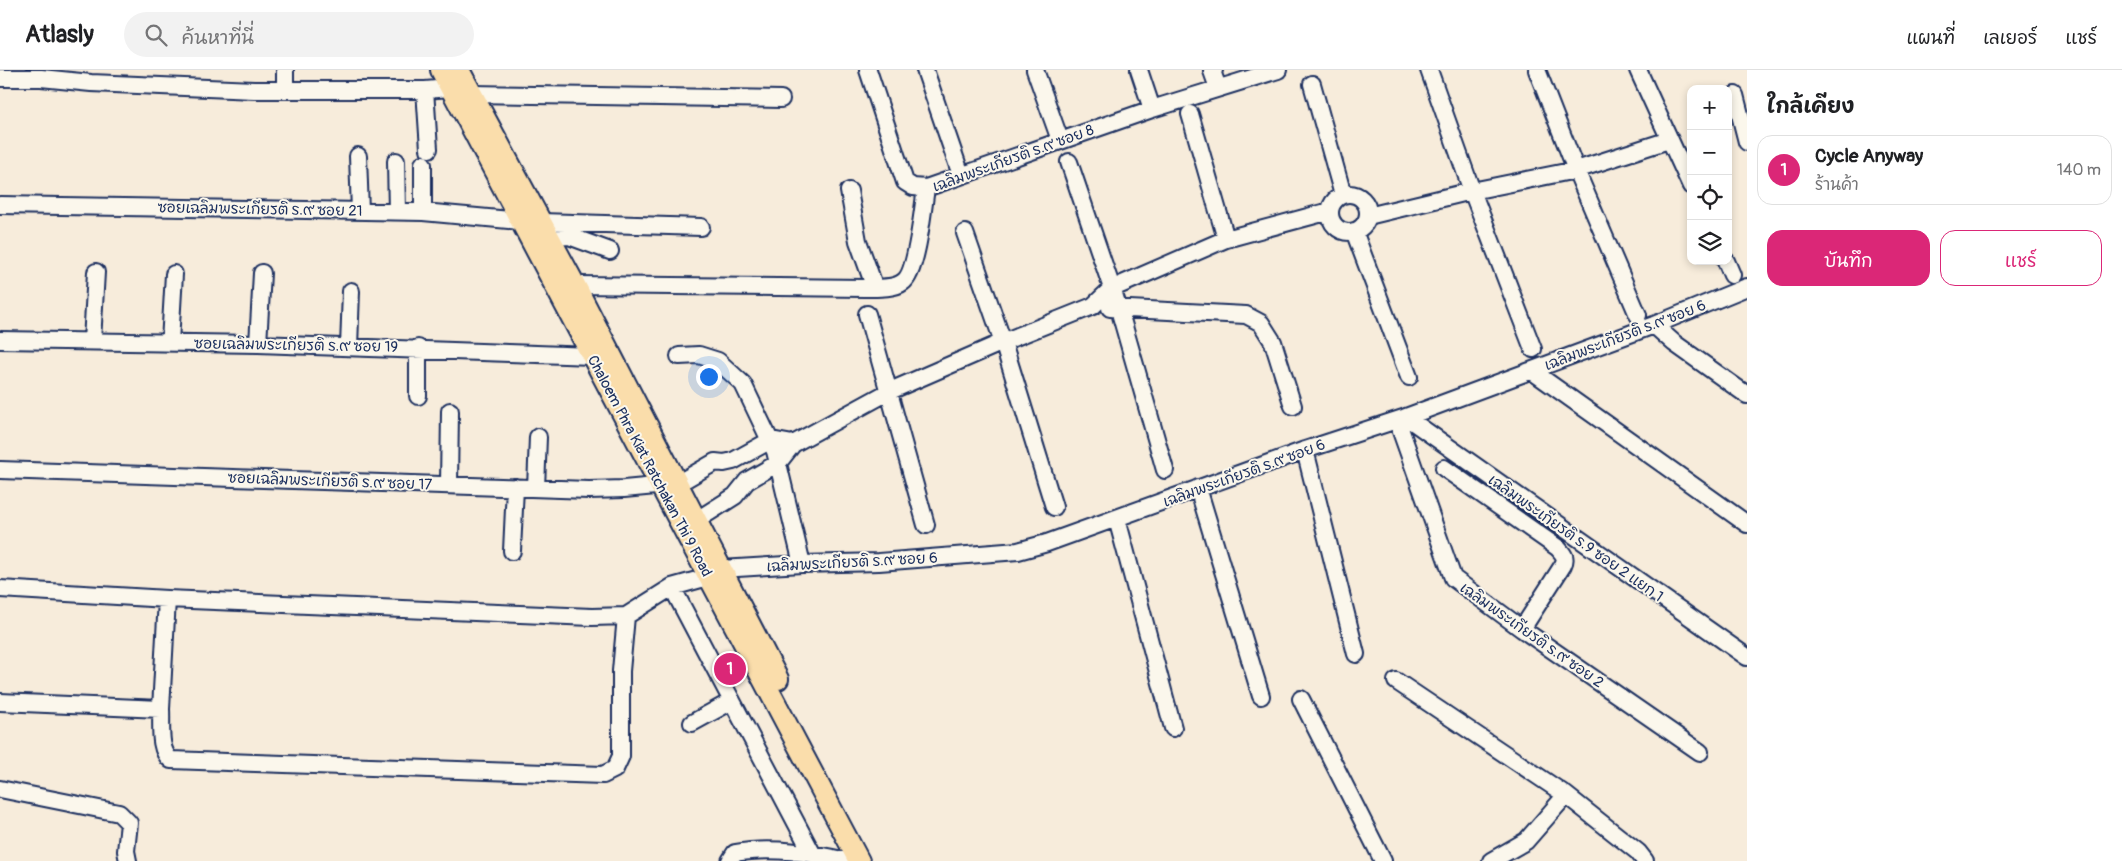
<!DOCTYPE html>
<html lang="th">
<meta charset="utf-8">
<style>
body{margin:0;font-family:Pangolin,"Playpen Sans Thai",sans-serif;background:#f2f2f2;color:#202124}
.controls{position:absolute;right:15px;top:15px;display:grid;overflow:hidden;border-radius:10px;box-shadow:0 2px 8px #0003}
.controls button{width:45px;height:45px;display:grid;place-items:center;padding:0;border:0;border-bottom:1px solid #e0e0e0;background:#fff;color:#202124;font:25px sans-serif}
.you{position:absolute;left:708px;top:306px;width:18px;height:18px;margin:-12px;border:4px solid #fff;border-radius:50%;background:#1a73e8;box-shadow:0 0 0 8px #1a73e833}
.badge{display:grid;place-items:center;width:32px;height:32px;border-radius:50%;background:#db2777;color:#fff;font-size:16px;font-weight:700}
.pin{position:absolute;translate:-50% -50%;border:2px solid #fff;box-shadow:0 1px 5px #0006}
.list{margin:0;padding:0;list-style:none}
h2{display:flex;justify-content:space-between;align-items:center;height:65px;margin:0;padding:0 20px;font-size:21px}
h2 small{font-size:16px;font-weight:400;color:#757577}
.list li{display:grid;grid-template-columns:32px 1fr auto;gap:15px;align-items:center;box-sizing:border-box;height:70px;margin:0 10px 10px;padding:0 10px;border:1px solid #e0e0e0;border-radius:15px}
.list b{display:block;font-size:19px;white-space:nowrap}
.list p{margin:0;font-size:16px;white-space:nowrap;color:#757577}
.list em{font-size:16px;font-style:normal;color:#757577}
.actions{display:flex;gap:10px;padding:15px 20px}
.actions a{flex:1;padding:11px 0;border:1px solid #db2777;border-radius:15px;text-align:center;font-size:18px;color:#db2777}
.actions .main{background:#db2777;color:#fff}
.icon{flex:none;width:28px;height:28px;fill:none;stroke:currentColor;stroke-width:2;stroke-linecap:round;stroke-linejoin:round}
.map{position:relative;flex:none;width:1747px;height:791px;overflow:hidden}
header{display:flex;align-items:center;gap:30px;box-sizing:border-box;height:70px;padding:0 25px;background:#fff;border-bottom:1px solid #e0e0e0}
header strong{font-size:24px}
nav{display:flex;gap:28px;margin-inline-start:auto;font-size:18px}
.search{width:350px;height:45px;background:#f2f2f2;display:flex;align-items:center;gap:12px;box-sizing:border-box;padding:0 18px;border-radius:28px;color:#757577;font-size:19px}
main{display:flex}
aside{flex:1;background:#fff}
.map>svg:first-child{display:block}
</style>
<header>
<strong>Atlasly</strong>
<div class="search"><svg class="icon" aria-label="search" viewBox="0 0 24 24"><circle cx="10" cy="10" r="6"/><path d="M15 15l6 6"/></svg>ค้นหาที่นี่</div>
<nav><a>แผนที่</a><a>เลเยอร์</a><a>แชร์</a></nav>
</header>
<main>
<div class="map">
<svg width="1747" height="791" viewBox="0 0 1747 791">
<rect width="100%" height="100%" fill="#f7ecdb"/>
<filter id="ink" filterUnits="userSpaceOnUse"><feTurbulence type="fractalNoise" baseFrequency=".02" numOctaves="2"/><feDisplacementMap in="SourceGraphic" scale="10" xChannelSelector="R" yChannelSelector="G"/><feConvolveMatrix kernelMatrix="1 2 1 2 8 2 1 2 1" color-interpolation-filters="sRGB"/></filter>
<g filter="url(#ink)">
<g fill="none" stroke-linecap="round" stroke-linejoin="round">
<g stroke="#1b2f5e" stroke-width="20">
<path id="minor" d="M285,0v20
M868,0l37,112 8,5 13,1
M925,0l36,105
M1035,0l25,70
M1139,0l13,39
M1214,0l-2,1 6,17
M1429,0l43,121 61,158
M1537,0l39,100 62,145
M1638,0l53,116
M0,8h41l50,5 163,7h171l25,-2
M1312,14l31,111
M425,20l4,59
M472,24l309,5
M1735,25l12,47
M1190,44l36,125
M358,86l2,55
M396,91l1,51
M1069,92l50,147 46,161
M849,121l9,50 17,47
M1330 143a19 19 0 1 1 38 0a19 19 0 1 1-38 0Z
M0,135l423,7 97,9
M423,142v-48
M1368,146l104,-25 104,-21 93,-30
M541,152l160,5
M1354,161l55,146
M965,163l38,109 51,165
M550,171l5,-4 14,-1 41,15
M1726,191l6,14
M575,215l290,3c11,0 29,1 38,-6 14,-9 20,-75 23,-94l226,-79 126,-39
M1110,238l136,7 15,8 12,19 20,64
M867,244l59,211
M1654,255l20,18 73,52
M0,270l258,4 334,12
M92,271l4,-69
M170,272l4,-68
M258,274l4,-71
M349,277l2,-56
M418,278v48
M679,286l20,-1 19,6 25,23 32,67 27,113
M1532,301l215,153
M1406,347l341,240
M1397,350l56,158 69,51 178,123
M1305,380l51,204
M1444,398l114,80c5,6 9,9 5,17l-41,64
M0,400l589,20 35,-1 53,-5 38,-22 9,1 9,-2 38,-21 22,4
M449,415l1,-74
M536,418l2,-51
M1198,418l63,208
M1117,449l56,209
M697,450l38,-24 12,-15 31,-18 15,-19 97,-53 113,-49 90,-36 18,-17 115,-50 104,-28
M512,481l3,-64
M672,517l140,266
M0,519l167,10 425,18 34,-1 -5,55v85l-6,13 -12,6 -432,-15c-13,-10 -9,-35 -10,-51l-161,-7
M626,546l46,-29 36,-10 13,-8 81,-5 77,-2 139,-11 29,-8 258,-93 101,-33 248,-92 93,-38
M1396,611l170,114 72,57 7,9
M1301,629l82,162
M161,639l6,-110
M692,653l40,-22
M0,719l119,24 10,10 -3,28 2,10
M730,791l5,-8c37,-7 76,0 112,8
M1491,791l35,-20 40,-46"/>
</g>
<g stroke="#1b2f5e" stroke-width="24">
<path id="major" d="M441,0l418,791
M459,0l116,215 203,394"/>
</g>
<use href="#minor" stroke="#fbf7ec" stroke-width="16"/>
<use href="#major" stroke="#faddab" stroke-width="20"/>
</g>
</g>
<g text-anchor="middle" stroke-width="4" stroke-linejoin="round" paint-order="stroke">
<g font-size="15" fill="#1b2f5e" stroke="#fbf7ec">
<text transform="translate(1013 88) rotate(-20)" y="5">เฉลิมพระเกียรติ ร.๙ ซอย 8</text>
<text transform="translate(260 139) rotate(1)" y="5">ซอยเฉลิมพระเกียรติ ร.๙ ซอย 21</text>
<text transform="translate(1625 265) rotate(-21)" y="5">เฉลิมพระเกียรติ ร.๙ ซอย 6</text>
<text transform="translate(296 275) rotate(1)" y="5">ซอยเฉลิมพระเกียรติ ร.๙ ซอย 19</text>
<text transform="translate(650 396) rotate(62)" y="5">Chaloem Phra Kiat Ratchakan Thi 9 Road</text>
<text transform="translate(1244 403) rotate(-20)" y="5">เฉลิมพระเกียรติ ร.๙ ซอย 6</text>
<text transform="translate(330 411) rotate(2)" y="5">ซอยเฉลิมพระเกียรติ ร.๙ ซอย 17</text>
<text transform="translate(1576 468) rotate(35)" y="5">เฉลิมพระเกียรติ ร.9 ซอย 2 แยก 1</text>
<text transform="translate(852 492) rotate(-3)" y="5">เฉลิมพระเกียรติ ร.๙ ซอย 6</text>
<text transform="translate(1532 565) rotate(35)" y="5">เฉลิมพระเกียรติ ร.๙ ซอย 2</text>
</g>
</g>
</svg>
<div class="controls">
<button>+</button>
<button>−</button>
<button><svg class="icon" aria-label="locate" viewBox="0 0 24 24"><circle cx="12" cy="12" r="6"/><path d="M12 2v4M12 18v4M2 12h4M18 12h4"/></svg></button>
<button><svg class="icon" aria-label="layers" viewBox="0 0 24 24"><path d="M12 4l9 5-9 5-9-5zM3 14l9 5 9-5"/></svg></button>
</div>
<div class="you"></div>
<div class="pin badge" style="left:730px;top:599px">1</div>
</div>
<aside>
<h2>ใกล้เคียง<small></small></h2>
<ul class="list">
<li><span class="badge">1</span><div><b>Cycle Anyway</b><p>ร้านค้า</p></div><em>140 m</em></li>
</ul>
<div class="actions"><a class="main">บันทึก</a><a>แชร์</a></div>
</aside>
</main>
